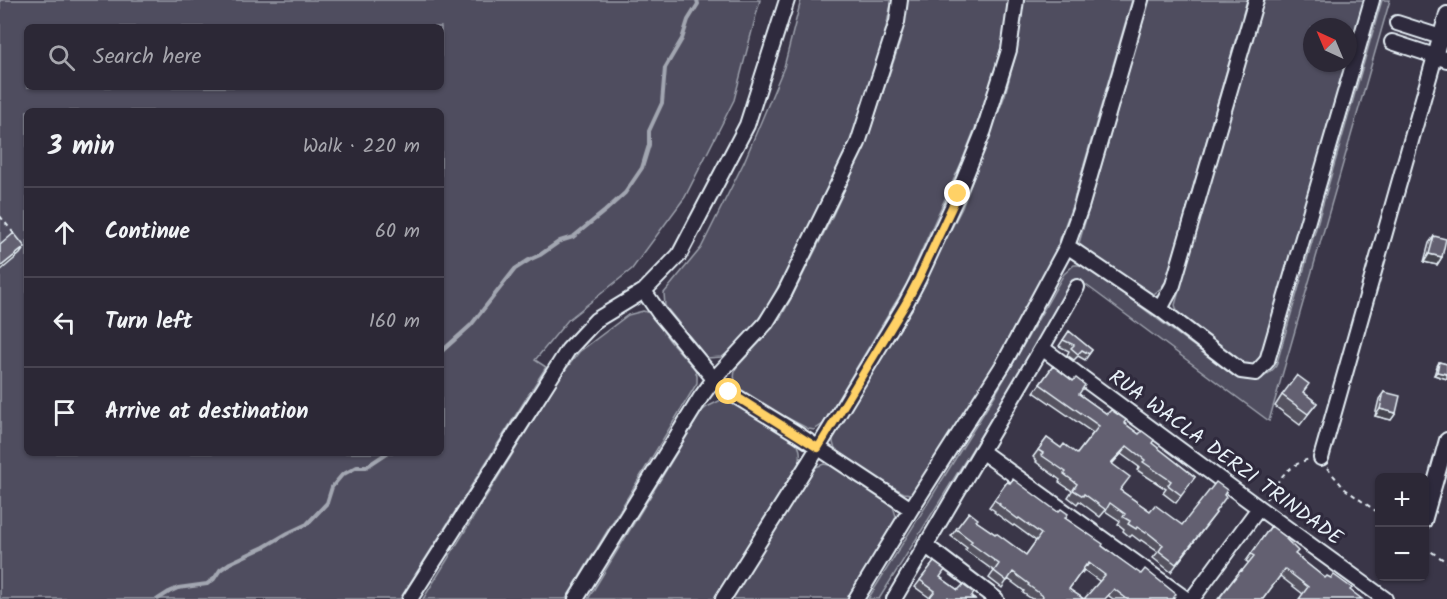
<!DOCTYPE html>
<meta charset="utf-8">
<style>
body{margin:0;font-family:Kalam,sans-serif;background:#34303e;color:#f1f3f6}
.controls{position:absolute;right:18px;bottom:18px;display:grid;overflow:hidden;border-radius:9px;box-shadow:0 2px 4px #0004}
.controls button{width:54px;height:54px;display:grid;place-items:center;padding:0;border:0;border-bottom:2px solid #484451;background:#2c2836;color:#f1f3f6;font:30px sans-serif}
.compass{position:absolute;left:1303px;top:18px;width:54px;height:54px;border-radius:50%;background:#2c2836;box-shadow:0 2px 4px #0004;rotate:316deg}
.stop{position:absolute;width:18px;height:18px;margin:-14px;border:4px solid #ffd166;border-radius:50%;background:#fff}
.stop.end{background:#ffd166;border-color:#fff;box-shadow:0 2px 6px #0008}
.list{margin:0;padding:0;list-style:none}
h2{display:flex;justify-content:space-between;align-items:center;height:78px;margin:0;padding:0 24px;font-size:26px}
h2 small{font-size:20px;font-weight:400;color:#a6a6ad}
.list li{display:grid;grid-template-columns:39px 1fr auto;gap:18px;align-items:center;box-sizing:border-box;height:90px;padding:0 24px;border-top:2px solid #484451}
.list b{display:block;font-size:22px;white-space:nowrap}
.list em{font-size:20px;font-style:normal;color:#a6a6ad}
.icon{flex:none;width:33px;height:33px;fill:none;stroke:currentColor;stroke-width:2;stroke-linecap:round;stroke-linejoin:round}
.map{position:relative;flex:none;width:1447px;height:599px;overflow:hidden}
.search{position:absolute;background:#2c2836;box-shadow:0 2px 4px #0004;left:24px;top:24px;width:420px;height:66px;display:flex;align-items:center;gap:15px;box-sizing:border-box;padding:0 21px;border-radius:9px;color:#a6a6ad;font-size:22px}
.panel{position:absolute;background:#2c2836;box-shadow:0 2px 4px #0004;left:24px;top:108px;width:420px;height:348px;border-radius:9px}
.map>svg:first-child{display:block}
</style>
<div class="map">
<svg width="1447" height="599" viewBox="0 0 1447 599">
<rect width="100%" height="100%" fill="#3a3648"/>
<filter id="ink" filterUnits="userSpaceOnUse"><feTurbulence type="fractalNoise" baseFrequency=".0167" numOctaves="2"/><feDisplacementMap in="SourceGraphic" scale="12" xChannelSelector="R" yChannelSelector="G"/><feConvolveMatrix kernelMatrix="1 2 1 2 8 2 1 2 1" color-interpolation-filters="sRGB"/></filter>
<g filter="url(#ink)">
<path fill="#504e5f" stroke="#9ca0ac" stroke-width="1.5" fill-rule="evenodd" d="M0,0h760l-26,100 -49,97 -53,72 -64,51 -33,40 11,7 -146,232h-400zM27,27h414v60h-414zM27,111h414v342h-414z
M801,0h91l-8,37 -32,101 -20,49 -66,122 -23,30 -10,10 -11,8 -15,1 -42,-52 -1,-13 37,-45 43,-86 40,-95z
M907,0h101l-6,44 -16,56 -23,59 -57,126 -83,139 -9,6 -5,-1c-16,-9 -64,-30 -72,-44 -4,-6 -3,-11 -1,-17l24,-26 21,-25 11,-20 40,-80 35,-77 33,-98z
M1024,0h108l-60,206 -16,44 -51,98 -87,143 -7,3 -7,-1c-15,-9 -65,-33 -70,-47 -2,-5 -1,-10 1,-14l85,-142 42,-82 43,-113 11,-42z
M1149,0h98l-81,281 -5,7 -7,6 -10,-2 -61,-44 -4,-5z
M1263,0h106l-106,358 -15,10 -63,-47 -7,-7 -3,-9zM1312,27h36v36h-36z
M1382,0h8l-121,421 -191,-142 -199,320h-11l127,-204 69,-121 10,-9h11l149,111c19,8 29,5 42,-10z
M643,311l7,2 20,28 25,28 2,7v7l-131,216h-143l137,-222 19,-25 49,-37z
M721,400h8l66,40c5,7 6,12 5,21l-86,138h-126l114,-188 5,-4z
M824,464l9,2 59,37 4,13 -1,6 -48,77h-115l79,-128 5,-4z"/>
<g fill="none" stroke-linecap="round" stroke-linejoin="round">
<path stroke="#a2a6b1" stroke-width="4" d="M441,352l30,-27 44,-56 14,-9 11,-5 20,-14 13,-4 32,-26 20,-18 17,-25 7,-23v-14l13,-28 3,-35 17,-29 6,-19 10,-16 -1,-4
M158,599l11,-7 9,-4 29,-4 7,-5 6,-9 10,-7 34,-16 24,-14 19,-9 20,-21 5,-16 10,-12 15,-8h9l21,-14"/>
<g stroke="#e8f1f8" stroke-width="18">
<path id="street" d="M1397,23l50,16
M1392,42l55,18
M1067,246l93,63 81,62 15,2 11,-12 105,-361
M644,291l15,22 55,66 15,13 67,41 115,76
M1160,309l13,-24 83,-285
M1042,348l217,160 126,91
M981,451l205,148
M1321,458l126,-444
M1424,521l23,-81
M925,545l71,54
M410,599l158,-249 28,-30 48,-29 35,-36 68,-130 40,-125
M576,599l125,-202 13,-18 52,-56 19,-31 73,-149 39,-121 3,-22
M723,599l95,-151 88,-145 13,-25 39,-84 26,-64 25,-80 7,-50
M856,599l55,-90 92,-144 64,-119 14,-39 60,-207
M894,599l148,-251 35,-61
M1192,599l67,-91"/>
</g>
<path stroke="#e8f1f8" stroke-width="2" stroke-dasharray="4.5 4.5" stroke-linecap="butt" d="M0,216l15,19
M1327,468l18,21 35,25
M1266,499c14,-20 19,-32 43,-40
M1424,547l23,15"/>
<use href="#street" stroke="#2f2a3d" stroke-width="14"/>
</g>
<path fill="#555361" stroke="#e8f1f8" stroke-width="1.5" d="M1434,236l8,21 -5,8 -13,-3 5,-19z
M1069,331l23,19 -7,10 -7,-4 -4,4 -7,-5 2,-4 -10,-5z
M1439,362l8,2v15l-13,-4 3,-9z
M1053,366l26,28 28,20 17,9 71,54 -19,26 -13,-10 3,-4 -29,-19 2,-3 -18,-13 -9,10 8,26 30,21 32,14 42,-30 -9,17 1,1 -45,59 -18,-14 5,-6 -17,-12 -1,1 -8,-6 -2,2 -7,-6 1,-2 -6,-5 2,-3 -15,-10 -5,6 -21,-16 -2,3 -9,-7 4,-6 -13,-9 1,-2 -24,-18 1,-1 -4,-4 14,-19 14,10 16,6 16,-21 -59,-41z
M1303,392l14,11 -17,22 -25,-19 7,-11z
M1384,392l12,21 -5,7 -16,-4 4,-17z
M1007,482l58,36 108,81h-60l-4,-3 -10,-15 -15,-11 -2,3 -1,-1 -12,17 15,10h-52l-9,-6 1,-2 -16,-12 -6,9 -13,-10 5,-7 -29,-21 2,-2 -16,-12 18,-24 7,9 50,34 10,-14 -22,-16 -1,1 -19,-14 1,-1 -6,-4z
M1271,526l25,29 29,23h6l21,10 -49,6 -23,-18 -17,23h-45l23,-29 1,1 7,-8 -3,-2z
M934,562l6,15 18,13 16,9h-45l1,-1 -15,-11z"/>
<path fill="#45444f" stroke="#e8f1f8" stroke-width="1.5" d="M25,247l-5,7 -20,17v-4z
M1429,254l13,3 -5,8 -13,-3z
M1437,372l10,2v5l-13,-4z
M1380,409l16,4 -5,7 -16,-4z
M1127,446l-6,8 -16,17 6,-8z"/>
<path fill="#636171" stroke="#e8f1f8" stroke-width="1.5" d="M14,233l11,14 -25,20v-22z
M1434,236l12,3 -4,18 -13,-3z
M1069,331l23,19 -3,4 -7,-4 -4,4 -7,-6 3,-3 -11,-5z
M1439,362l8,2v10l-10,-2z
M1053,366l20,15 3,-3 9,7 -6,9 28,20 4,-4 15,10 -2,3 15,11 3,-3 12,9 -2,3 43,34 -14,18 -13,-10 3,-4 -28,-19 2,-2 -18,-14 -16,17 19,14 -10,13 30,21 5,-6 27,20 34,-43 11,8 -3,5 2,2 -11,15 1,1 -40,51 -17,-13 4,-6 -16,-13 -1,1 -9,-6 -1,2 -8,-5 2,-3 -7,-4 2,-3 -15,-11 -4,7 -22,-16 -1,2 -10,-6 4,-6 -13,-10 2,-2 -25,-17 2,-2 -5,-3 9,-12 14,10 3,-4 13,10 22,-28 -59,-42z
M1297,375l12,9 -6,8 14,11 -9,11 -26,-19z
M1384,392l16,4 -4,17 -16,-4z
M1013,479l45,33 3,-3 7,5 -3,4 38,26 -1,2 15,11 24,17 4,-5 31,25 -3,5h-46l-13,-10 -9,10h-21l21,-24 -16,-12 -2,3 -1,-1 -17,24 15,10h-42l1,-3 -15,-11 1,-1 -16,-12 -6,9 -13,-10 5,-7 -29,-21 2,-2 -16,-12 13,-17 9,7 -2,2 19,13 1,-1 30,22 15,-21 -22,-16 -1,1 -19,-14 1,-1 -6,-4 13,-18 3,1z
M1271,526l16,12 -1,1 12,12 -3,3 30,24 2,-2 4,2 3,-3 18,13 -2,2 12,9h-63l9,-12 -23,-18 -22,30h-41l-2,-2 21,-27 1,1 12,-15 -3,-2z
M934,562l11,8 -5,7 18,13 5,-5 11,8 -3,4 3,2h-23l-3,-2 -1,2h-14l-3,-2 5,-6 -15,-11z"/>
</g>
<g fill="none" stroke-linecap="round" stroke-linejoin="round" filter="url(#ink)">
<path stroke="#ffd166" stroke-width="8" d="M729,392l89,56 88,-145 13,-25 39,-84"/>
</g>
<g text-anchor="middle" stroke-width="6" stroke-linejoin="round" paint-order="stroke">
<g font-size="21" fill="#e8f1f8" stroke="#2f2a3d">
<text transform="translate(1226 457) rotate(36)" y="7">RUA WACLA DERZI TRINDADE</text>
</g>
</g>
</svg>
<div class="controls">
<button>+</button>
<button>−</button>
</div>
<svg class="compass" viewBox="-18 -18 36 36"><path d="M0-13l5 13h-10z" fill="#e53935"/><path d="M0 13l5-13h-10z" fill="#a6a6ad"/></svg>
<div class="stop" style="left:729px;top:392px"></div>
<div class="stop end" style="left:958px;top:194px"></div>
<div class="search"><svg class="icon" aria-label="search" viewBox="0 0 24 24"><circle cx="10" cy="10" r="6"/><path d="M15 15l6 6"/></svg>Search here</div>
<section class="panel">
<h2>3 min<small>Walk · 220 m</small></h2>
<ul class="list">
<li><svg class="icon" aria-label="ahead" viewBox="0 0 24 24"><path d="M12 20V5M6 11l6-6 6 6"/></svg><div><b>Continue</b></div><em>60 m</em></li>
<li><svg class="icon" aria-label="left" viewBox="0 0 24 24"><path d="M17 20v-9H6M10 6l-5 5 5 5"/></svg><div><b>Turn left</b></div><em>160 m</em></li>
<li><svg class="icon" aria-label="arrive" viewBox="0 0 24 24"><path d="M6 21V4h12l-3 4 3 4H6"/></svg><div><b>Arrive at destination</b></div></li>
</ul>
</section>
</div>
